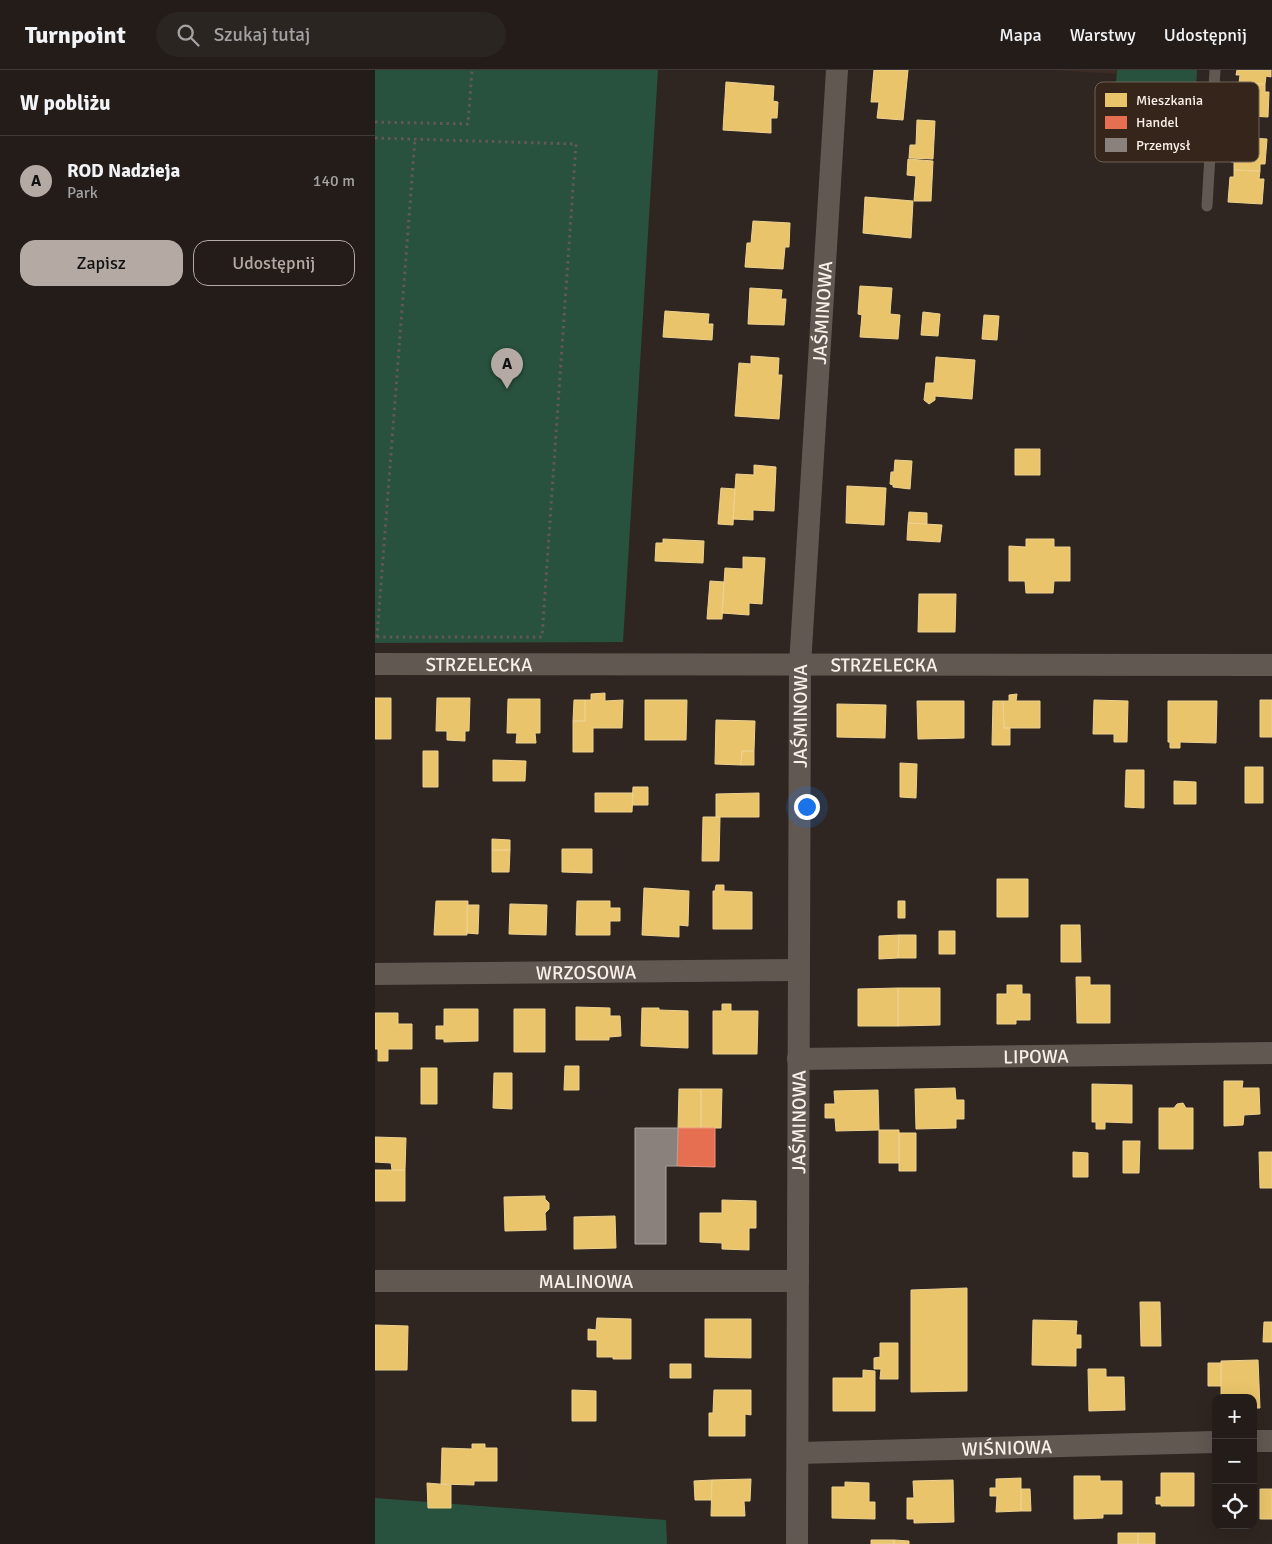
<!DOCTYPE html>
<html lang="pl">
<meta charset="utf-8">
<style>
body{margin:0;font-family:Signika,sans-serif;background:#2b2522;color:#f1f3f6}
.controls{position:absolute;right:15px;bottom:15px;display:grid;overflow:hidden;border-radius:10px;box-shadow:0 5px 20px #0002}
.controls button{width:45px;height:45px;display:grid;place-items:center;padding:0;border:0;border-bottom:1px solid #403a38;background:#231c19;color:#f1f3f6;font:25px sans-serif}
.you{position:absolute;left:431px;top:736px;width:18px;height:18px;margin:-12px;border:4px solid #fff;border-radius:50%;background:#1a73e8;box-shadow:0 0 0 8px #1a73e833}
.badge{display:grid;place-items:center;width:32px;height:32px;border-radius:50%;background:#b4a9a3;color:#111;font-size:16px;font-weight:700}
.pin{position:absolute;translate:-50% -41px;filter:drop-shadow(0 1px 2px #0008)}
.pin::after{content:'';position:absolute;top:26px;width:18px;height:15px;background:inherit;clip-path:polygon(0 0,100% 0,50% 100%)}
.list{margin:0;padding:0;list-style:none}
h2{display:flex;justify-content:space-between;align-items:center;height:65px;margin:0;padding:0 20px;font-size:21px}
h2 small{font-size:16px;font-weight:400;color:#a3a1a2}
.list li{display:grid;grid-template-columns:32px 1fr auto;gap:15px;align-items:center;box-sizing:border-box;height:90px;padding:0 20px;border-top:1px solid #403a38}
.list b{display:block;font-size:19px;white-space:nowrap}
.list p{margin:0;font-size:16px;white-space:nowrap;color:#a3a1a2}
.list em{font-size:16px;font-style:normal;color:#a3a1a2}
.actions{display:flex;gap:10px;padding:15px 20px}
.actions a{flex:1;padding:11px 0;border:1px solid #b4a9a3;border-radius:15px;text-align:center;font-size:18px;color:#b4a9a3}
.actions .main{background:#b4a9a3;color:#111}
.icon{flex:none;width:28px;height:28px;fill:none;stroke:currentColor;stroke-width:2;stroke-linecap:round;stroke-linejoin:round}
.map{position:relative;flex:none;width:897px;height:1474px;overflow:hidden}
header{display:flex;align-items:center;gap:30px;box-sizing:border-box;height:70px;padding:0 25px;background:#231c19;border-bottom:1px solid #403a38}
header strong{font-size:24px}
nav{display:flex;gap:28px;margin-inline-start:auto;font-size:18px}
.search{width:350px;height:45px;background:#2b2522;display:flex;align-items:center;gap:12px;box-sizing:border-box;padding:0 18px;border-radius:28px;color:#a3a1a2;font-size:19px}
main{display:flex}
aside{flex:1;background:#231c19}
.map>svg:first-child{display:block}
</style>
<header>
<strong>Turnpoint</strong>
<div class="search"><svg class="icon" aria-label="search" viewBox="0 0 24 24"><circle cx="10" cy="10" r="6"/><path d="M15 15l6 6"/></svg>Szukaj tutaj</div>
<nav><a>Mapa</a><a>Warstwy</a><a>Udostępnij</a></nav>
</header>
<main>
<aside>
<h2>W pobliżu<small></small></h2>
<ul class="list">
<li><span class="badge">A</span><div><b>ROD Nadzieja</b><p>Park</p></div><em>140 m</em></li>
</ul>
<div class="actions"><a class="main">Zapisz</a><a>Udostępnij</a></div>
</aside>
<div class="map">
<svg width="897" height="1474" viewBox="0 0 897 1474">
<rect width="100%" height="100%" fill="#2f2621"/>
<path fill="#3c2a25" d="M677,0h65v4z"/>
<path fill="#28523d" d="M0,0h283l-35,572 -248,1z
M742,0h80l-5,92 -82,-1z
M0,1428l291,22 1,24h-292z"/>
<path fill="#e9c46a" stroke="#eed190" d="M499,0h34l-5,50 -26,-2 2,-16h-8z
M862,0h34v7l-5,-1 -1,8 -26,-1 1,-8h-4z
M351,12l48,4 -1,15 5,1 -1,16h-6v15l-48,-3z
M864,13l26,1v8h4l-1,25 -34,-2 1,-25h4z
M542,50l18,1 -2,38 -24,-1 1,-13h6z
M857,67l35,2 -2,25h-5v7l-26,-1v-8h-3z
M533,89l25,2 -2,40h-17l2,-25 -9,-1z
M859,100l26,1 -1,8h5l-2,25 -34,-2 2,-25h4z
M490,127l48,4 -2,37 -48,-5z
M378,151l37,2 -1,24h-4l-2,22 -38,-2 2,-24h4z
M485,216l32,2 -2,26 10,1 -2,24 -38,-2 2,-22 -4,-1z
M375,218l32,2 -1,9h5l-2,26 -36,-1z
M290,241l44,3 -1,10h5l-1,16 -49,-3z
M548,242l17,2 -2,22 -17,-1z
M609,245l15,1 -2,24 -15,-1z
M376,286l28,2 -1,17h4l-3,44 -44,-3 4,-53 12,1z
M561,287l39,3 -3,39 -37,-3v4l-6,4 -5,-4 2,-17h8z
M640,379h25v26h-25z
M520,390l17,1 -2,28 -17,-2v-2l-3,-1 1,-12h3z
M379,395l22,2 -2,44 -21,-1v10l-20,-1 3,-45 18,1z
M472,416l39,2 -2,37 -38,-2z
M346,418l14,1 -2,36 -15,-1z
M534,442l18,1v11l-19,-1z
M533,453l34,2 -2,17 -33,-2z
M288,469l41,2 -1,22 -48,-2 1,-18h7z
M651,469h28v8h16v34h-16l-1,12h-27l-1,-12h-16v-35l17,1z
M368,487l22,1 -3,46 -13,-1v12l-27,-2 3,-45 18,1z
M335,511l14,1 -2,37h-15z
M544,524h37l-1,38h-37z
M230,623v8l18,-1 -1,28h-29v24h-20v-31h12v-21h6v-6z
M642,624l-1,7h24v27h-36l-1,-27h6v-6z
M0,628h16v41h-16z
M62,628h33l-1,33h-4v10l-18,-1v-9h-11z
M133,629h32v34h-5l1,10h-20l1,-10h-10z
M199,630h11v21h-12z
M270,630h42l-1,40h-41z
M719,630l34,1 -1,41h-13v-8h-21z
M885,630h12v37h-12z
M542,631h47v37l-46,1z
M618,631h10l1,27h6v17h-18z
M793,631h49l-1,42 -36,-1v6h-10v-6h-2z
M462,634l49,1 -1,33 -48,-1z
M341,650l39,1 -1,30h-12l-1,14 -26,-1z
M48,681h15v36h-15z
M367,681h12v14h-13z
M118,690l33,1 -1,20h-32z
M525,693l17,1 -1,34 -16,-1z
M870,697h18v36h-18z
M751,700h18v38l-19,-1z
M799,711l22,1v22h-22z
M258,717h15v18h-16z
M220,723h38l-1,19h-37z
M384,723v24h-43v-23z
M328,747h17l-1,44h-17z
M117,769l18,1v10h-18z
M187,779h30v24l-30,-1z
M117,780h18l-1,22h-17z
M622,809h31v38h-31z
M341,815h8v6l28,1v37h-39v-38h2z
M269,818l45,3 -1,35 -9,-1v12l-37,-2z
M61,831h32l-1,34h-33z
M202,831h33v7h10v13h-10v14h-34z
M523,831h7v17h-7z
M135,834l37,1 -1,30 -37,-1z
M92,835h12l-1,29 -11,-1z
M686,855h19l1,37h-20z
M564,861h16v23h-16z
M524,865l-1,23 -19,1v-23z
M524,865h17v23h-18z
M701,907h14v8h20v38h-33z
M632,915h15v9h8v26h-14v4h-19v-30h10z
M523,918v38h-40v-37z
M523,918h42v37l-42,1z
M347,934h9v7h27l-1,43h-44v-43h9z
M201,937l34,1v8h10l1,20 -12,1v3h-33z
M267,938h17v2l29,1v37l-47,-2z
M69,939h34v32l-34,1v-3h-8v-13h8z
M139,939h31v43h-31z
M0,943h23v11h14v25h-24v12h-10v-12h-3z
M190,996h14v24h-15z
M46,998h16v36h-16z
M119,1003h18v36l-19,-1z
M849,1011h19l-1,7h17l1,26 -16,1 -1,10 -19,1z
M717,1014l40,1v38l-27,-1v7h-9v-7h-4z
M580,1018l1,12h8v19h-8v9l-40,1 -1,-40z
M304,1019h22v39h-23z
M326,1019h21l-1,39h-20z
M503,1020l1,40 -43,1 -1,-13h-10v-14h10l-1,-13z
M808,1033l3,5h7v41h-34v-41h15l3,-4z
M504,1060h20v33h-20z
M524,1063h17v38h-17z
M0,1067l31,1 -1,32h-13l-1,-7 -16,-1z
M748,1071h17l-1,32h-16z
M698,1082l15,1v24h-15z
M884,1082h13v36h-12z
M0,1100h30v31h-30z
M170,1126v3l4,4v6l-4,4 1,17 -41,1 -1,-34z
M347,1130l34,1v27h-7v22l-27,-1v-6l-22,-1v-29h22z
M240,1146l1,32 -42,1v-32z
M592,1218v103l-56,1v-102z
M765,1232h20l1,44h-20z
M222,1248l34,1v40h-18v-2h-16v-17h-9v-11l8,1z
M330,1249h46v39l-46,-1z
M658,1250l44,1 -1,14h5v13h-5v18l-44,-1z
M889,1252h8v20h-9z
M0,1255l33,1 -1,44h-32z
M505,1273h18v36h-18l1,-10h-7v-11l6,-1z
M883,1290l2,48h-7v-10h-32v-37z
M833,1293h13v23h-13z
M295,1294h21v14h-21z
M713,1299h18v8h18l1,33 -36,1z
M488,1300l12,1v40h-42v-33h30z
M197,1320l24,1v30h-24z
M339,1320h37v25l-6,-1v22h-36v-23h4z
M97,1374h13v4h12v33h-23v4l-33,-1 1,-36 30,1z
M786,1403h33v33h-33v-2h-5v-7h5z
M699,1406h26v5h22v33h-19v4l-29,1z
M646,1408v33l-25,1 1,-16h-7v-8h6v-9z
M376,1409l-1,22h-6l1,15h-34l1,-36z
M337,1410l-1,20h-16l-1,-19z
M578,1410l1,42 -40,1v-4h-7v-21h7l-1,-17z
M470,1412l24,1v19h6v17l-43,-1v-31h13z
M52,1413l24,2v23h-23z
M646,1419h9l1,22h-10z
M885,1419h12v30h-12z
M743,1463h20v11h-20z
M763,1463h17v11h-17z
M496,1470h23v4h-23z
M519,1470l15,1v3h-15z"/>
<path fill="#e76f51" stroke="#ed957f" d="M303,1058h37v39l-38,-1z"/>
<path fill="#8a817c" stroke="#aca29d" d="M260,1058h43l-1,38h-11v78h-31z"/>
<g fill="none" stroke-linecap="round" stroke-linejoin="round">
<path stroke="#615955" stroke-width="3" stroke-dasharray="2.5 4" stroke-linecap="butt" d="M0,52l93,2 4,-54
M0,68l201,6 -34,493h-167
M2,567l38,-498"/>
<path stroke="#615852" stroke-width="11" d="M832,136l8,-136"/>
<g stroke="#615852" stroke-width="22">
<path id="s1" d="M0,594l897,1"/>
<path id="s2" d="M0,904l423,-4"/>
<path id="s3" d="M423,989l474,-6"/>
<path id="s4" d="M0,1211h423"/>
<path d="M878,1371h19"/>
<path id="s5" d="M423,1383l418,-11"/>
<path id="s6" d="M422,1474l3,-879 37,-595"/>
</g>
</g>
<g text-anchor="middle" stroke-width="5" stroke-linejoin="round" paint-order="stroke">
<g font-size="19" fill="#fbefe9" stroke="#35251b">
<text dy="7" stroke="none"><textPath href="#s6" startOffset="1232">JAŚMINOWA</textPath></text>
<text dy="7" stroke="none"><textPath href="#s1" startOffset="104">STRZELECKA</textPath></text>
<text dy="7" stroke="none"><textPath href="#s1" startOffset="509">STRZELECKA</textPath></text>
<text dy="7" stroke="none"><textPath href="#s6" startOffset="828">JAŚMINOWA</textPath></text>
<text dy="7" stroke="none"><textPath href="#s2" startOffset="211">WRZOSOWA</textPath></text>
<text dy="7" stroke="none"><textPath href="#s3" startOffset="238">LIPOWA</textPath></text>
<text dy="7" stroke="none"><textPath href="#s6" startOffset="422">JAŚMINOWA</textPath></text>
<text dy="7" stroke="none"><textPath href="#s4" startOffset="211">MALINOWA</textPath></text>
<text dy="7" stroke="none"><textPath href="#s5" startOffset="209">WIŚNIOWA</textPath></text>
</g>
</g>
<rect x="720" y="12" width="164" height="80" rx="8" fill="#35251b" stroke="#706259" stroke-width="1"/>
<rect x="730" y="23" width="22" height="14" fill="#e9c46a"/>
<rect x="730" y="46" width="22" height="13" fill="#e76f51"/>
<rect x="730" y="68" width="22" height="14" fill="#8a817c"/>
<g font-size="14" fill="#fbefe9">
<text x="761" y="35">Mieszkania</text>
<text x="761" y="57">Handel</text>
<text x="761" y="80">Przemysł</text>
</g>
</svg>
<div class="controls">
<button>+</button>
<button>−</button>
<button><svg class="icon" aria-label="locate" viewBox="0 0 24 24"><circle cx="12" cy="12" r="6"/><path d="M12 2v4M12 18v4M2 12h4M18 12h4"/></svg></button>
</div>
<div class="you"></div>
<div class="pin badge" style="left:132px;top:319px">A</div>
</div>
</main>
